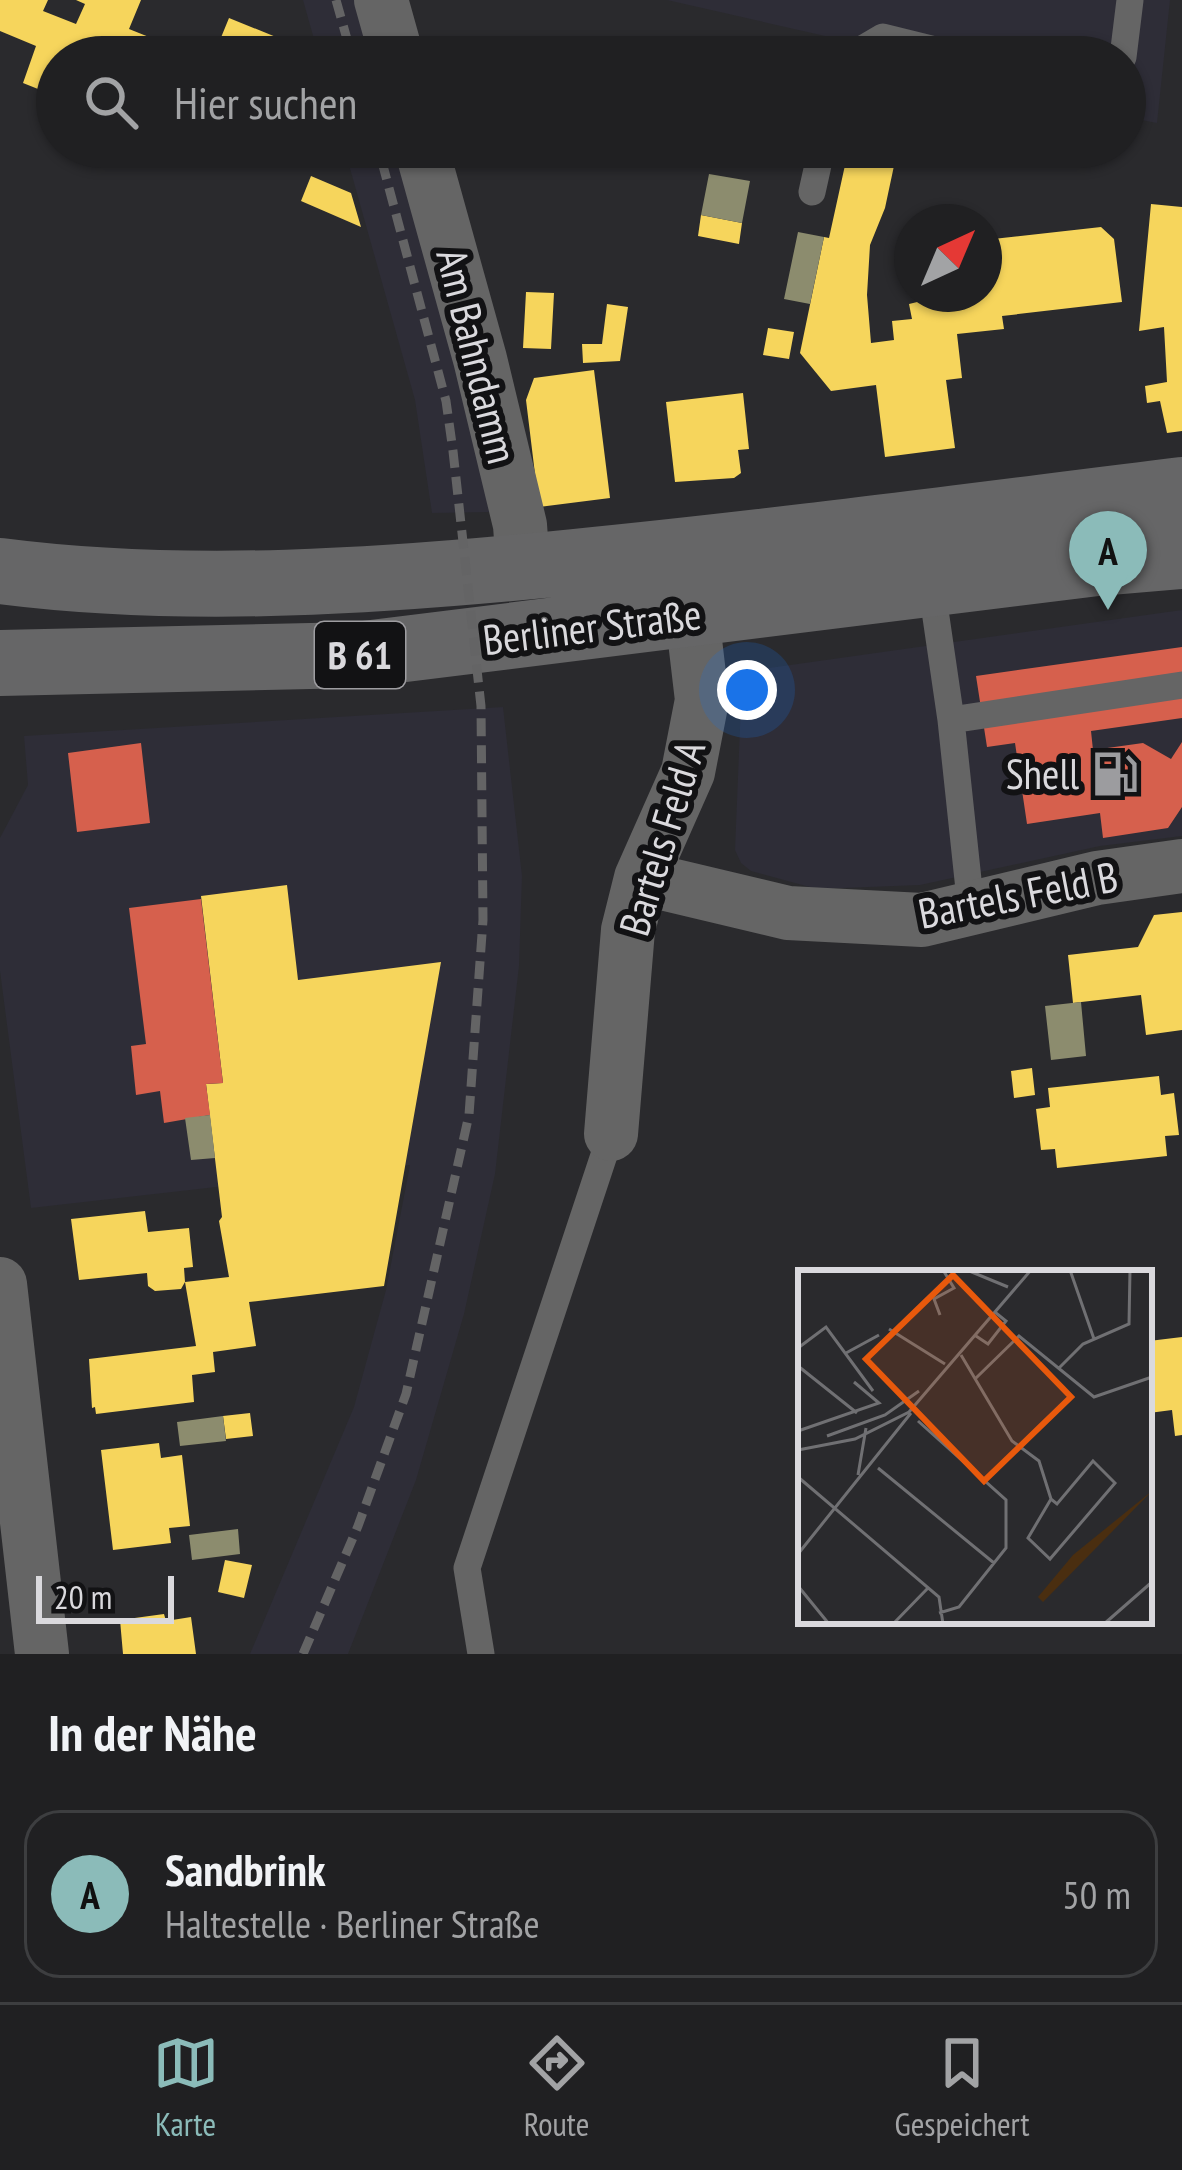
<!DOCTYPE html>
<html lang="de">
<meta charset="utf-8">
<style>
body{margin:0;font-family:"PT Sans Narrow",sans-serif;background:#2d2d2f;color:#f1f3f6}
.compass{position:absolute;left:894px;top:204px;width:108px;height:108px;border-radius:50%;background:#202022;box-shadow:0 3px 9px #0004;rotate:44deg}
.scale{position:absolute;left:36px;bottom:30px;width:138px;box-sizing:border-box;padding-left:12px;border:6px solid #dad9dd;border-top:0;font-size:33px;line-height:42px;white-space:nowrap;color:#dad9dd;-webkit-text-stroke:9px #121214;paint-order:stroke}
.you{position:absolute;left:747px;top:690px;width:42px;height:42px;margin:-30px;border:9px solid #fff;border-radius:50%;background:#1a73e8;box-shadow:0 0 0 18px #1a73e833}
.badge{display:grid;place-items:center;width:78px;height:78px;border-radius:50%;background:#8bbbb9;color:#111;font-size:39px;font-weight:700}
.pin{position:absolute;translate:-50% -99px;filter:drop-shadow(0 3px 6px #0008)}
.pin::after{content:'';position:absolute;top:63px;width:42px;height:36px;background:inherit;clip-path:polygon(0 0,100% 0,50% 100%)}
.list{margin:0;padding:0;list-style:none}
h2{display:flex;justify-content:space-between;align-items:center;height:156px;margin:0;padding:0 48px;font-size:51px}
h2 small{font-size:39px;font-weight:400;color:#a2a3a5}
.list li{display:grid;grid-template-columns:78px 1fr auto;gap:36px;align-items:center;box-sizing:border-box;height:168px;margin:0 24px 24px;padding:0 24px;border:3px solid #3d3e40;border-radius:36px}
.list b{display:block;font-size:45px;white-space:nowrap}
.list p{margin:0;font-size:39px;white-space:nowrap;color:#a2a3a5}
.list em{font-size:39px;font-style:normal;color:#a2a3a5}
.icon{flex:none;width:66px;height:66px;fill:none;stroke:currentColor;stroke-width:2;stroke-linecap:round;stroke-linejoin:round}
.map{position:relative;flex:none;width:1182px;height:1654px;overflow:hidden}
.search{position:absolute;background:#202022;box-shadow:0 3px 9px #0004;left:36px;right:36px;top:36px;height:132px;display:flex;align-items:center;gap:30px;box-sizing:border-box;padding:0 42px;border-radius:66px;color:#a2a3a5;font-size:45px}
.sheet{height:348px;background:#202022}
nav{display:flex;justify-content:space-around;align-items:center;box-sizing:border-box;height:168px;border-top:3px solid #3d3e40;background:#202022;font-size:33px;color:#a2a3a5}
nav a{display:grid;justify-items:center;gap:6px}
nav .on{color:#8bbbb9}
.map>svg:first-child{display:block}
</style>
<div class="map">
<svg width="1182" height="1654" viewBox="0 0 1182 1654">
<rect width="100%" height="100%" fill="#2a2a2d"/>
<path fill="#2e2d37" d="M303,0h63l15,57h-62z
M667,0h503l-13,123 -32,-6v-60h-297l-6,-1 3,-20z
M344,147h60l65,245 20,120 -57,1 -17,-113z
M1182,610v226l-82,10 -180,39 -103,4 -66,-18 -10,-8 -6,-13 6,-147 28,-35z
M503,707l19,169 -3,90 -24,208 -31,140 -48,166 -68,174h-98l104,-247 32,-117 24,-125 -379,43 -31,-237v-133l28,-53 -4,-49z"/>
<path fill="#f6d55c" d="M0,0h48l-5,11 33,13 9,-20 -9,-4h65l-12,29 25,10 -7,18h-90v22l-3,-1 -6,15 -25,-10 13,-37 -36,-15z
M229,18l47,19 -8,20h-55z
M718,44l52,11v2h-54z
M464,147h54l-2,15 -53,-8z
M849,147h49l-13,61 -15,37 -3,50 4,48 23,-3 -2,-19 20,-2 -3,-15 41,-10h34v-54l117,-13 13,12 8,63 -120,14 2,13 -47,5 5,44 -16,2 9,68 -70,9 -9,-72 -45,6 -31,-38 24,-116 5,1z
M311,176l40,17 10,34 -60,-26z
M1151,204l31,3v224l-15,2 -7,-32 -13,2 -2,-17 22,-4 -3,-55 -25,4z
M701,215l41,8 -3,21 -41,-8z
M526,292l28,1 -3,56 -28,-1z
M607,304l21,3 -8,54 -37,2 -1,-19h20z
M768,328l26,4 -5,27 -26,-4z
M594,370l16,128 -71,9 -13,-107 8,-22z
M743,393l6,56 -11,1 3,23 -7,5 -59,4 -9,-80z
M287,885l11,95 143,-18 -57,324 -135,16 7,44 -43,6 2,20 -23,3 2,27 -98,12 -1,-7 -3,1 -3,-49 107,-13 -11,-64 44,-5 -10,-56 3,-4 -16,-133 17,-1 -22,-187z
M1182,912v118l-36,5 -5,-40 -68,8 -5,-48 70,-8 16,-32z
M1032,1068l3,27 -21,3 -3,-27z
M1159,1076l2,19 13,-2 5,42 -14,1 2,20 -110,12 -2,-19 -14,1 -5,-41 14,-2 -2,-19z
M145,1211l3,21 41,-4 4,39 -9,1 1,14 -4,7 -26,2 -7,-5 -1,-13 -68,7 -8,-61z
M1182,1337v98l-7,1 -3,-26 -23,3v-72z
M250,1413l3,23 -27,3 -3,-23z
M159,1443l2,15 21,-3 8,71 -21,2 2,15 -58,7 -12,-100z
M225,1560l27,5 -8,33 -26,-6z
M164,1614l2,7 25,-4 5,37h-73l-3,-34z"/>
<path fill="#d6604d" d="M1182,647v71l-91,13 2,19 50,-7 28,16 11,-17v65l-14,21 -65,10 -3,-25 -73,11 -12,-81 -28,4 -11,-71z
M141,743l9,80 -73,9 -9,-79z
M201,899l22,184 -17,1 4,31 -46,8 -4,-32 -24,4 -5,-49 15,-2 -17,-136z"/>
<path fill="#8c8c6e" d="M709,174l41,7 -8,42 -41,-8z
M798,232l26,5 -14,67 -26,-5z
M1081,1002l5,54 -35,4 -6,-54z
M210,1115l5,43 -24,2 -6,-42z
M223,1416l3,25 -46,5 -3,-24z
M238,1529l2,25 -48,6 -3,-25z"/>
<g fill="none" stroke-linecap="round" stroke-linejoin="round">
<path stroke="#656565" stroke-width="27" d="M849,57l34,-20 81,20
M1123,57l7,-57
M812,192l10,-45
M931,583l20,137 231,-35
M951,720l20,188
M481,1654l-14,-86 144,-434"/>
<path stroke="#656565" stroke-width="54" d="M381,0l16,57
M421,147l59,212 40,166 3,42
M641,878l147,35 134,7 175,-42 85,-12
M611,1134l17,-204 13,-52 47,-106 14,-72 -10,-85
M0,1284l42,370"/>
<path stroke="#666667" stroke-width="66" d="M0,571c185,24 389,10 574,-9 203,-20 405,-47 608,-72
M0,663l356,-8 741,-92 85,-7"/>
<path stroke="#646465" stroke-width="9" stroke-dasharray="18 9" stroke-linecap="butt" d="M336,0l16,57
M303,1654l55,-128 48,-132 63,-279 14,-195 -2,-214 -28,-255 -7,-50 -68,-254"/>
</g>
<defs>
<g id="fuel-bare" transform="scale(3.6)"><path d="M-5.5-6h7V0h2V4h1.3V-2.5L3-4.5l.8-.8L6-3V5H2.5V1h-1V6h-7ZM-4.2-4.7v3.2H.2V-4.7Z" fill="#9c9c9f" stroke="#121214" stroke-width="2.5" paint-order="stroke"/></g>
</defs>
<g fill-rule="evenodd">
<use href="#fuel-bare" x="1115" y="774"/>
</g>
<g text-anchor="middle" stroke-width="12" stroke-linejoin="round" paint-order="stroke">
<rect fill="#121214" stroke="#9e9da1" stroke-width="3" x="315" y="622" width="90" height="66" rx="9"/>
<g font-size="39" font-weight="bold" fill="#dad9dd">
<text x="360" y="669">B 61</text>
</g>
<g font-size="42" fill="#dad9dd" stroke="#121214">
<text transform="translate(477 356) rotate(76)" y="15">Am Bahndamm</text>
<text transform="translate(592 627) rotate(-7)" y="15">Berliner Straße</text>
<text transform="translate(662 838) rotate(-73)" y="15">Bartels Feld A</text>
<text transform="translate(1018 895) rotate(-11)" y="15">Bartels Feld B</text>
</g>
<g font-size="42" fill="#dad9dd" stroke="#121214" text-anchor="end">
<text x="1079" y="789">Shell</text>
</g>
</g>
<g transform="translate(798 1270)">
<rect width="354" height="354" fill="#2a2a2d"/>
<path d="M354,221l-109,111 -5,-5 35,-42z" fill="#4a2e10"/>
<path fill="none" stroke="#707073" stroke-width="3" d="M169,0l41,17M272,0l24,69M142,45l-6,-16 20,-11 -11,-18M91,59l56,35M178,66l12,8 18,-23 -10,-8M0,78l28,-21 47,64M48,83l33,-18M163,85l51,86 27,20 12,38M0,96l59,47M261,98l24,-24 46,-20 1,-54M178,108l43,-42 75,61 58,-20M120,151l88,79v48l-47,59 -20,6M0,161l81,-28 -25,-21M29,166l58,-21 34,-24M0,180l57,-11 54,-27 122,-142M295,191l22,22 -65,76 -22,-21 23,-39 6,5zM80,198l116,95M60,205l8,-47M0,207l141,120 4,27M0,284l113,-141M0,316l31,38M95,354l35,-36M306,354l48,-42"/>
<path fill="#e8590c" fill-opacity="0.15" stroke="#e8590c" stroke-width="6" d="M155,5l118,122 -87,84 -118,-122z"/>
<rect width="354" height="354" fill="none" stroke="#dad9dd" stroke-width="6"/>
</g>
</svg>
<svg class="compass" viewBox="-18 -18 36 36"><path d="M0-13l5 13h-10z" fill="#e53935"/><path d="M0 13l5-13h-10z" fill="#a2a3a5"/></svg>
<div class="scale">20 m</div>
<div class="you"></div>
<div class="pin badge" style="left:1108px;top:610px">A</div>
<div class="search"><svg class="icon" aria-label="search" viewBox="0 0 24 24"><circle cx="10" cy="10" r="6"/><path d="M15 15l6 6"/></svg>Hier suchen</div>
</div>
<section class="sheet">
<h2>In der Nähe<small></small></h2>
<ul class="list">
<li><span class="badge">A</span><div><b>Sandbrink</b><p>Haltestelle · Berliner Straße</p></div><em>50 m</em></li>
</ul>
</section>
<nav>
<a class="on"><svg class="icon" aria-label="map" viewBox="0 0 24 24"><path d="M3 6l6-2 6 2 6-2v14l-6 2-6-2-6 2zM9 4v14M15 6v14"/></svg>Karte</a>
<a><svg class="icon" aria-label="directions" viewBox="0 0 24 24"><path d="M12 3l9 9-9 9-9-9zM9 14v-3h6M13 9l2 2-2 2"/></svg>Route</a>
<a><svg class="icon" aria-label="saved" viewBox="0 0 24 24"><path d="M7 4h10v16l-5-4-5 4z"/></svg>Gespeichert</a>
</nav>
